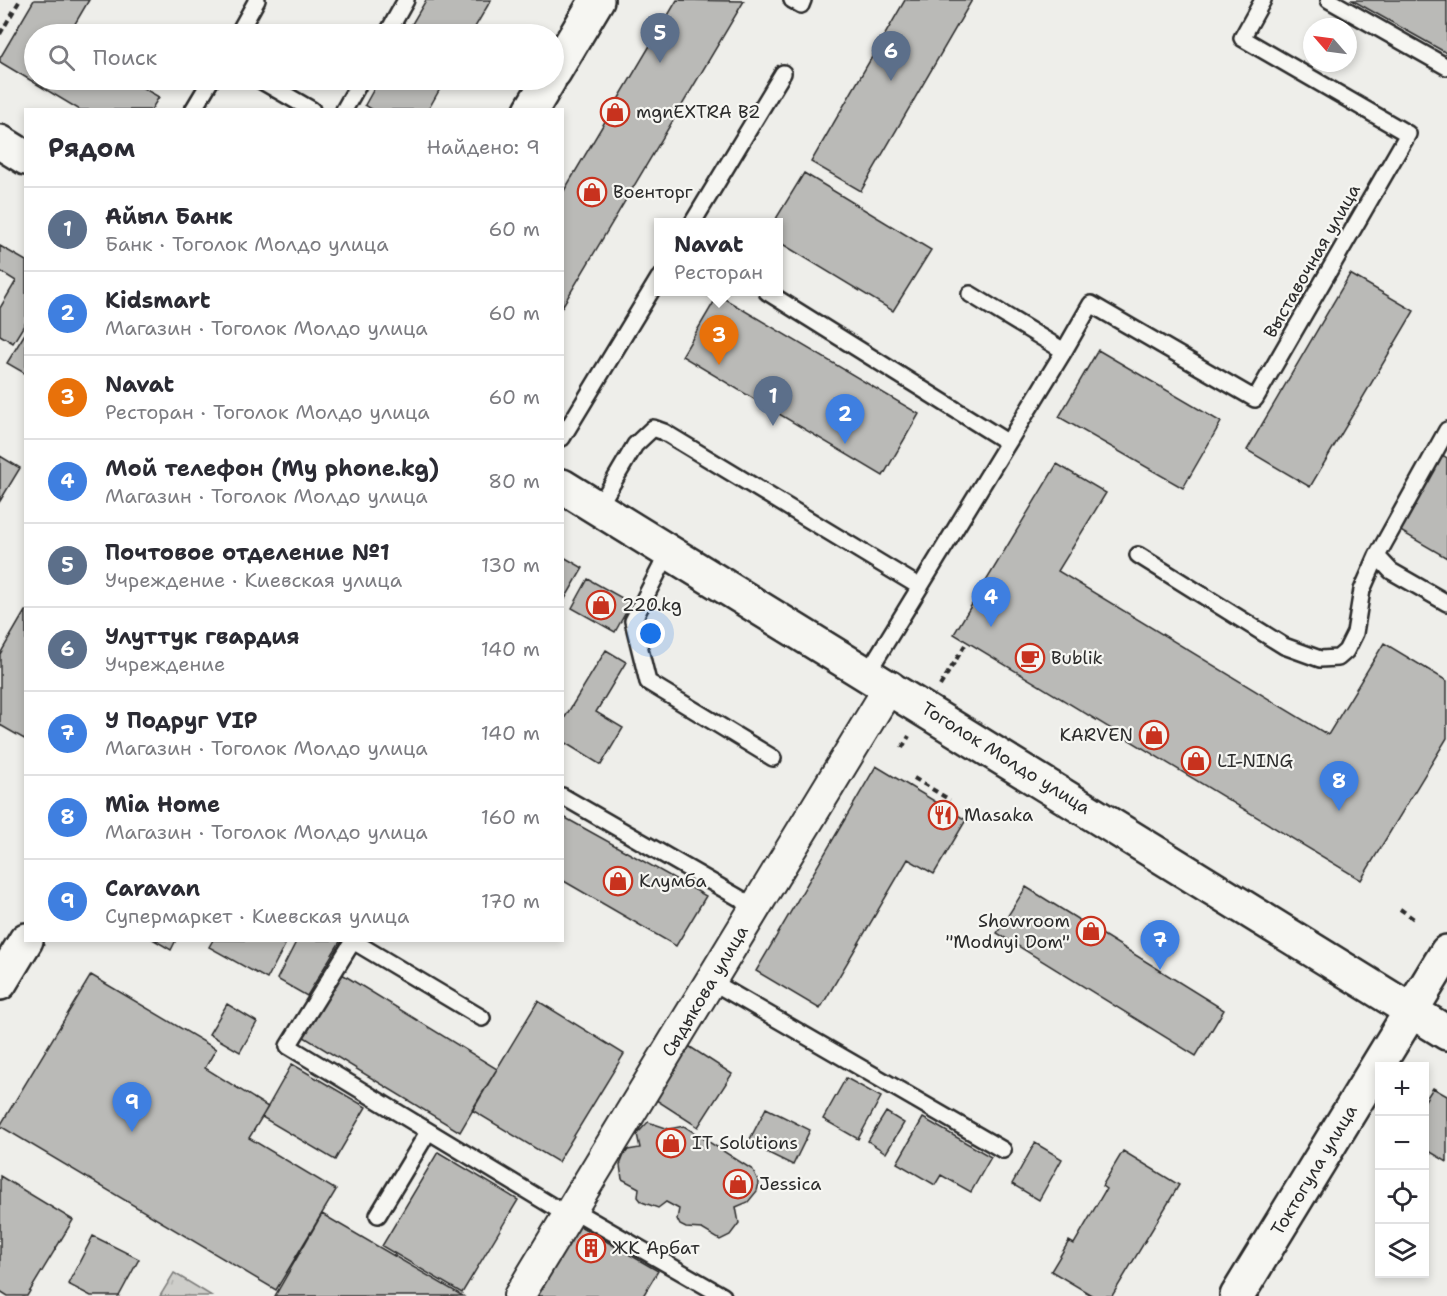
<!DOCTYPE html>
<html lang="ru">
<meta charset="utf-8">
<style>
body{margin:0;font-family:"Shantell Sans",sans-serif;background:#f7f7f7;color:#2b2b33}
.controls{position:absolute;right:18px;bottom:18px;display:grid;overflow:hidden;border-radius:0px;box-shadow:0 3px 9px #0003}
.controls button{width:54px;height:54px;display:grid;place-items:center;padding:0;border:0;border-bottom:2px solid #e1e1e2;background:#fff;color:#2b2b33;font:30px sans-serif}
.compass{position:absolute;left:1303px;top:18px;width:54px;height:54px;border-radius:50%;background:#fff;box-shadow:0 3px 9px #0003;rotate:298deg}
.you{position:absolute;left:651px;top:634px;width:21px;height:21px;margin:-15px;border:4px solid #fff;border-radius:50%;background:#1a73e8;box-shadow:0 0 0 9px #1a73e833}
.badge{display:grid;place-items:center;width:39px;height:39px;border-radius:50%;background:#c8321e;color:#fff;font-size:20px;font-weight:700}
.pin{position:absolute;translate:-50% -50px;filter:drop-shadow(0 2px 3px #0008)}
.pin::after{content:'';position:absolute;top:32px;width:21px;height:18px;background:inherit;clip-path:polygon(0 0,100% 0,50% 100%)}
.popup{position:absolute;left:654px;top:218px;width:129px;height:78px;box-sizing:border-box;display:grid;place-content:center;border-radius:0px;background:#fff;filter:drop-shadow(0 2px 4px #0005);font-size:20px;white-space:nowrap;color:#7c7c81}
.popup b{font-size:22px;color:#2b2b33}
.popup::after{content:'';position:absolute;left:50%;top:100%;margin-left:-12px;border:12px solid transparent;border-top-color:#fff}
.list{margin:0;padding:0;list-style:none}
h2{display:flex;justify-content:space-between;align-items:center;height:78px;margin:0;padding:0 24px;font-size:26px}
h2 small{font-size:20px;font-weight:400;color:#7c7c81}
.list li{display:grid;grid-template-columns:39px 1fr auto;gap:18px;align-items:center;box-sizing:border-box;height:84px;padding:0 24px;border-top:2px solid #e1e1e2}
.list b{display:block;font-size:22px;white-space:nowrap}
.list p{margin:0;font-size:20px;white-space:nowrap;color:#7c7c81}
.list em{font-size:20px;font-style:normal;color:#7c7c81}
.icon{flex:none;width:33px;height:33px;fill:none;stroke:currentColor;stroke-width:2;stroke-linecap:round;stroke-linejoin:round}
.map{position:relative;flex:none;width:1447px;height:1296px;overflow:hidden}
.search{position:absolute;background:#fff;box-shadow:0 3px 9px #0003;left:24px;top:24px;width:540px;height:66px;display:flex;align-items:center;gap:15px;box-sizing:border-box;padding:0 21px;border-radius:33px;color:#7c7c81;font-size:22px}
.panel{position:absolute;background:#fff;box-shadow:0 3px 9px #0003;left:24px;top:108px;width:540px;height:834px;border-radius:0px}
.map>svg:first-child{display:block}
</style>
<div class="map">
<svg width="1447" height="1296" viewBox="0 0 1447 1296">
<defs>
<pattern id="park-tufts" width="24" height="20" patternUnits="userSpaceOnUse" patternTransform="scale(1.5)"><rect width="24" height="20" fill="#cececa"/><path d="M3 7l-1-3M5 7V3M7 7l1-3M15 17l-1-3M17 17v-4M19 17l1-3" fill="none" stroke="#b1b1ae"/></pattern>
</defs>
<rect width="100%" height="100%" fill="#eeeeea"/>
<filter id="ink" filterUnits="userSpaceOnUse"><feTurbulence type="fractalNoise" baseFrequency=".0167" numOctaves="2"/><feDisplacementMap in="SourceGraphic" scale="12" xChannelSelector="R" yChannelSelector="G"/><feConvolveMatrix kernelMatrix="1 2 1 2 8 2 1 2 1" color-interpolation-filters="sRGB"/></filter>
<g filter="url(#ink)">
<path fill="url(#park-tufts)" stroke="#7c7c7a" stroke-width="1.5" d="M174,1273l38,23h-52z"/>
<path fill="#babab7" stroke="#2b2b2b" stroke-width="1.5" d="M34,0h55l-20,34h-35v46h95l30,17 -8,13h-71l-80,-48v-4z
M426,0h65l-20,34h-65z
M677,0l67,1 -182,306v-113z
M905,0h67l-111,191 -50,-29z
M1352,0h95v54l-4,-3z
M379,80h66l-17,30h-55l-8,-5z
M804,173l127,77 -38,61 -114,-69v-20h-5z
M0,246l26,15v61l-13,21 -13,-8v-27l16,-27 -16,-10z
M1350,274l64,37 -104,176 -63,-37z
M718,295l201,119 -36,62 -201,-120z
M26,332v42l-19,-11z
M1098,350l123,72 -38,66 -124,-71z
M1441,454l6,4v100l-50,-29z
M0,456l20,12 -20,33z
M1057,464l49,29 -48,78 270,164 56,-92 63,38v57l-86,142 -407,-246z
M562,556l21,12 -21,36z
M588,579l43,24 -16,29 -43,-24z
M25,611h1v129l-26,-15v-71z
M606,650l20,12 -30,50 27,16 -22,37 -39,-24v-19z
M876,766l90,54 -32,54 -26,-15 -88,150 -64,-38z
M562,816l144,80 -30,50 -114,-66z
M1026,887l198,123 -28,46 -199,-123z
M154,940h22l-5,10z
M213,940h63l9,5 -18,34 -58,-32z
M297,940h44l-34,56 -30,-17z
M342,974l155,95 -37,63 -156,-95z
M91,975l125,74 -11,19 63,39 -19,31 87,52 -60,100 -276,-164z
M538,1001l86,53 -66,108 -86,-52z
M227,1004l30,18 -17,30 -31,-18z
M684,1043l48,31 -34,53 -48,-31z
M292,1064l74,43 -31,53 -73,-43z
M846,1078l35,19 -23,42 -35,-20z
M1433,1088l14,8v66l-23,-14v-46z
M766,1108l44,22 -17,35 -45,-22z
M886,1112l18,11 -18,30 -18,-12z
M923,1118l68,39 -20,35 -30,-17 -6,10 -38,-22z
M648,1122l21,7 15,-3 69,44 6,13 -2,8 -9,11 -12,5 3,16 -9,12 -10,5 -18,-11 -16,-1 -6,-3 -3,-6 2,-10 -13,-7 -8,6 -16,-6 -4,-5 1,-9 -17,-9 -2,-14 4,-10 4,-5 12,-2 -3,-14z
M1035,1143l27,16 -23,41 -27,-16z
M1123,1151l56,34 -67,111h-19l-42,-25 18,-30 5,3 32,-55 -4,-3z
M438,1152l80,48 -56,93 -80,-47z
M0,1176l73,44 -46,76h-19l-8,-5z
M322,1214l141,82h-188z
M578,1225l80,46 -15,25h-106z
M93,1236l46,23 -20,37h-28l-23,-12z"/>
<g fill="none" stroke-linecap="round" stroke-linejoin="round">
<g stroke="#2b2b2b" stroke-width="20">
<path id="service" d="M792,0l9,5 2,-5
M1329,0l118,67
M238,34l19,-34
M387,34l19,-34
M260,80l52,30
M193,110l18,-30
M344,110l17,-30
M693,222l90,-149
M767,292l240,150
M1064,351l27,-47 164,95 153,-265 -166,-96 21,-38
M1447,430l-70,126 14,15 56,32
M562,438l97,-160
M598,508l37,-63 18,-17 11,4 256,155
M669,551l-36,70 15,61 125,76
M1138,555l146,91 36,13 18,-1 8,-7 9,-18 7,-43 15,-34
M868,672l196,-321 -94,-57
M562,796l193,111
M711,981l292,169
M482,1018l-129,-77 -65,105 279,169
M573,1210l150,86
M378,1215l50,-83"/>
</g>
<g stroke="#2b2b2b" stroke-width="34">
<path id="minor" d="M519,1296l371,-610"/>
</g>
<g stroke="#2b2b2b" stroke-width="38">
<path id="secondary" d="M554,72l43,-72
M531,110l18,-30
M0,142l26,16
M562,486l885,547
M0,983l26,-43
M1237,1296l210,-344"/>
</g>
<path stroke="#2b2b2b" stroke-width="4" stroke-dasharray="6 4.5" stroke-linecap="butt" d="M0,34l20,-34
M940,686l25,-41
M902,748l7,-12
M914,778l36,22
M1400,909l14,10"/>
<use href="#service" stroke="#f6f6f2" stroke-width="15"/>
<use href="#minor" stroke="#f6f6f2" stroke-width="30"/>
<use href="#secondary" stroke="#f6f6f2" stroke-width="33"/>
</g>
</g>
<defs>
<g id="shop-ring" transform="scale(1.5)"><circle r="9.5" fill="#f6f6f2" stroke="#c8321e" stroke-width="1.5"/><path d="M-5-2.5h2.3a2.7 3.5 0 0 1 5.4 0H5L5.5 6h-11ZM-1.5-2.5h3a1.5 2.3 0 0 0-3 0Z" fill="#c8321e"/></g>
<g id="cafe-ring" transform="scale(1.5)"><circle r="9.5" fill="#f6f6f2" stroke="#c8321e" stroke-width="1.5"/><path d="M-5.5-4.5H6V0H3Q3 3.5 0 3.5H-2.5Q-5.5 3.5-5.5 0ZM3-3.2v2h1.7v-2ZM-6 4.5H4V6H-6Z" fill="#c8321e"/></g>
<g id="restaurant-ring" transform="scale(1.5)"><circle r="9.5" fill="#f6f6f2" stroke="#c8321e" stroke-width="1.5"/><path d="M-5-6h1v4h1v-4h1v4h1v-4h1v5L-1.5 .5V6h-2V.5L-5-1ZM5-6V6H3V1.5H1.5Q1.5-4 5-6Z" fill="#c8321e"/></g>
<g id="building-ring" transform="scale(1.5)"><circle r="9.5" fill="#f6f6f2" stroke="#c8321e" stroke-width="1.5"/><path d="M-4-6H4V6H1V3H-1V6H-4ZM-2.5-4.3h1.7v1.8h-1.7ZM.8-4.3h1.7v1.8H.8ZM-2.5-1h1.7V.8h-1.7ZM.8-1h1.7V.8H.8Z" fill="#c8321e"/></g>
</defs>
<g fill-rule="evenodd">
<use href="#shop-ring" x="615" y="112"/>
<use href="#shop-ring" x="592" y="192"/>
<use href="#shop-ring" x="601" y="605"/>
<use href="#cafe-ring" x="1030" y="658"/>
<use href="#shop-ring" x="1154" y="735"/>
<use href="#shop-ring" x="1196" y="761"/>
<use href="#restaurant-ring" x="943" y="815"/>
<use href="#shop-ring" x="618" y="881"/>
<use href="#shop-ring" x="1091" y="931"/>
<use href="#shop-ring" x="671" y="1143"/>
<use href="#shop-ring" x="738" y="1184"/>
<use href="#building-ring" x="591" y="1248"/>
</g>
<g text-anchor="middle" stroke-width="4.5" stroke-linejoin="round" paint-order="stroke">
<g font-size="18" fill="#2b2b2b" stroke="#f6f6f2" text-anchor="start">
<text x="636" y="118">mgnEXTRA B2</text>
<text x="613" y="198">Военторг</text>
<text x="622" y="611">220.kg</text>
<text x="1051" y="664">Bublik</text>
<text x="1133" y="741" text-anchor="end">KARVEN</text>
<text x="1217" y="767">LI-NING</text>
<text x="964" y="821">Masaka</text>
<text x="639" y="887">Клумба</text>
<text x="1070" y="927" text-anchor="end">Showroom<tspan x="1070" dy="21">"Modnyi Dom"</tspan></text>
<text x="692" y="1149">IT Solutions</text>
<text x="759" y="1190">Jessica</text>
<text x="612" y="1254">ЖК Арбат</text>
</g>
<g font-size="18" fill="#2b2b2b" stroke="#f6f6f2">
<text transform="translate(1312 261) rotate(-60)" y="6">Выставочная улица</text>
<text transform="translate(1006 758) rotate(32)" y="6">Тоголок Молдо улица</text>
<text transform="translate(705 991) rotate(-59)" y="6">Сыдыкова улица</text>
<text transform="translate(1314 1170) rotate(-59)" y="6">Токтогула улица</text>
</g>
</g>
</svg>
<div class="controls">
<button>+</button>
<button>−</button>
<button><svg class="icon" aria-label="locate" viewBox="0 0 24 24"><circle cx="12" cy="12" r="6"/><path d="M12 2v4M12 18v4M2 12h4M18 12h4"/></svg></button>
<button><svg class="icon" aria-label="layers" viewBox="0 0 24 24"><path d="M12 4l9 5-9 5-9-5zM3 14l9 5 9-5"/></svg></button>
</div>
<svg class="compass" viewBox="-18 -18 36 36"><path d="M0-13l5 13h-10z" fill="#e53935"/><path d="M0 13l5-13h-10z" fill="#7c7c81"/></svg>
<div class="you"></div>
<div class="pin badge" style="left:773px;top:426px;background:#5c6f8a">1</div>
<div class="pin badge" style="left:845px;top:444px;background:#3f7fe0">2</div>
<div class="pin badge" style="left:719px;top:365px;background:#e8710a">3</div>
<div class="popup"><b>Navat</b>Ресторан</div>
<div class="pin badge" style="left:991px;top:627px;background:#3f7fe0">4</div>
<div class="pin badge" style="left:660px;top:63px;background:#5c6f8a">5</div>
<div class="pin badge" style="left:891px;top:81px;background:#5c6f8a">6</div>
<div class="pin badge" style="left:1160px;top:970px;background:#3f7fe0">7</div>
<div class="pin badge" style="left:1339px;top:811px;background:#3f7fe0">8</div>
<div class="pin badge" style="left:132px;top:1132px;background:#3f7fe0">9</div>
<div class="search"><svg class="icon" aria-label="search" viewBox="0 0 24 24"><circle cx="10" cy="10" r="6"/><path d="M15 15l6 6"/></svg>Поиск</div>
<section class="panel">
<h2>Рядом<small>Найдено: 9</small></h2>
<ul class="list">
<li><span class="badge" style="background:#5c6f8a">1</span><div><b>Айыл Банк</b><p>Банк · Тоголок Молдо улица</p></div><em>60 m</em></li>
<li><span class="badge" style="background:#3f7fe0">2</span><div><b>Kidsmart</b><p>Магазин · Тоголок Молдо улица</p></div><em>60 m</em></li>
<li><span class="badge" style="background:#e8710a">3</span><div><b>Navat</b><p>Ресторан · Тоголок Молдо улица</p></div><em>60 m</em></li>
<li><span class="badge" style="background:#3f7fe0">4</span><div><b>Мой телефон (My phone.kg)</b><p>Магазин · Тоголок Молдо улица</p></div><em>80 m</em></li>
<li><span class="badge" style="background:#5c6f8a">5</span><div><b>Почтовое отделение №1</b><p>Учреждение · Киевская улица</p></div><em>130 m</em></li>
<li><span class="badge" style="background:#5c6f8a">6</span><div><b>Улуттук гвардия</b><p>Учреждение</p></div><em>140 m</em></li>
<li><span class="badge" style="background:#3f7fe0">7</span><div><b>У Подруг VIP</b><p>Магазин · Тоголок Молдо улица</p></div><em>140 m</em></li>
<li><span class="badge" style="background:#3f7fe0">8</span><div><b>Mia Home</b><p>Магазин · Тоголок Молдо улица</p></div><em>160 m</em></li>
<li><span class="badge" style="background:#3f7fe0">9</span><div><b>Caravan</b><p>Супермаркет · Киевская улица</p></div><em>170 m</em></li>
</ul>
</section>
</div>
